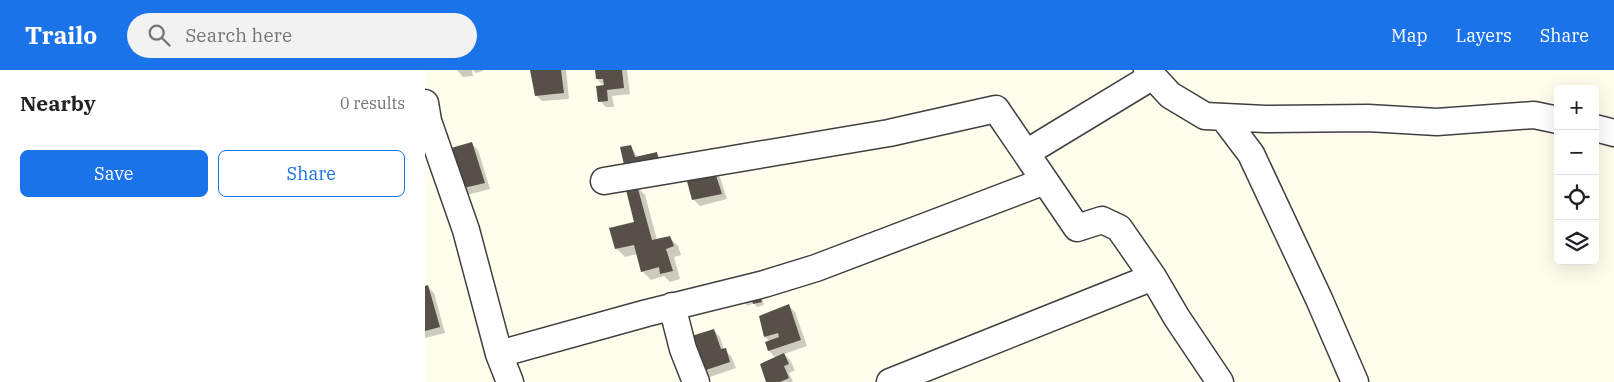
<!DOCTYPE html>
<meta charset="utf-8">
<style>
body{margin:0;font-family:"IBM Plex Serif",serif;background:#f2f2f2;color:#202124}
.controls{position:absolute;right:15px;top:15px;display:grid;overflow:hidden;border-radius:8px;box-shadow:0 5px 20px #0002}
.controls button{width:45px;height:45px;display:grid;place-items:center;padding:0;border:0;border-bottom:1px solid #e0e0e0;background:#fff;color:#202124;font:25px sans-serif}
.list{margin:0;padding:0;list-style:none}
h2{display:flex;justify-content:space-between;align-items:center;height:65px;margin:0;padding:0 20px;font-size:21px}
h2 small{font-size:16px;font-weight:400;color:#757577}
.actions{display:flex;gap:10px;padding:15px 20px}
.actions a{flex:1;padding:11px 0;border:1px solid #1a73e8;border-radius:8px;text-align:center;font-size:18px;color:#1a73e8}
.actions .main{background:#1a73e8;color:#fff}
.icon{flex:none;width:28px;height:28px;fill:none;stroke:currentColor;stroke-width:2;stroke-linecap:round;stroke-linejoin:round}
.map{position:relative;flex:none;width:1189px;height:312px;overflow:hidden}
header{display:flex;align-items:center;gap:30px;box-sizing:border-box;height:70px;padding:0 25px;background:#1a73e8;color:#fff}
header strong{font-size:24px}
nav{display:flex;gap:28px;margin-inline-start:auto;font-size:18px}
.search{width:350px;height:45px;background:#f2f2f2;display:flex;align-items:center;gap:12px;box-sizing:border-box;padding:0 18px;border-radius:28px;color:#757577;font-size:19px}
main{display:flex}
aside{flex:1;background:#fff}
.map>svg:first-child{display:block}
</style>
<header>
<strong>Trailo</strong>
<div class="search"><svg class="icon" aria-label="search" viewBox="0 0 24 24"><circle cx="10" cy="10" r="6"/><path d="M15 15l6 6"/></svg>Search here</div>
<nav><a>Map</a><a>Layers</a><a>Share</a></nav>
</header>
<main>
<aside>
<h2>Nearby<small>0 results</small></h2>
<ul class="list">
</ul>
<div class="actions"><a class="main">Save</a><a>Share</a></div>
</aside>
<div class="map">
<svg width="1189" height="312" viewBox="0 0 1189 312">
<rect width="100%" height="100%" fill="#fffeed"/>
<path fill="#0003" d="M32,0h15l1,6 -10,1z
M48,0h10v1l-7,2z
M107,0h34l3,29 -27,2 -6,-6z
M171,0h31l3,24 -18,2 2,11h-8l-6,-6 4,-15 -7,-7z
M47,74l6,6 12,39 -27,7z
M206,77l7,10 18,-4 6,6 -29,16z
M288,101l7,6 7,22 -27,7 -7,-7z
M212,117l8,8 12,45 13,-2 8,8 3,9 -7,2 6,22 -10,3 -6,-6 -13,4 -9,-9 -5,-17 -12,3 -9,-9 20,-25z
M0,217h3l6,6 11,40 -20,5z
M316,225l20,1 3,9 -7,2 -3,-4 -7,3z
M364,236l6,6 12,34 -23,8 6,6 5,10 -6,3 4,9h-26l-5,-18 14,-6 -7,-7 1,-9 -5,-5z
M289,261l6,6 4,13 7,6 5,12 -32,11 -6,-6z"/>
<path fill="#565048" d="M105,0h31l3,23 -29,3z
M170,0h27l2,18 -17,2 1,11 -10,1 -2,-16 8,-1 -1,-6h-7z
M47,72l13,41 -30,7 -11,-40z
M206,75l4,12 22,-5 3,13 -35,4 -5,-22z
M289,99l8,25 -30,6 -7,-26z
M212,115l15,55 18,-4 4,10 -8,3 7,22 -13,3 -1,-7 -18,5 -7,-27 -19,4 -6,-21 25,-6 -9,-36z
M3,215l12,42 -15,4v-45z
M334,221l3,11 -9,2 -3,-12z
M364,234l12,36 -33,11 -3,-9 14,-5 -1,-4 -14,4 -5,-21z
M289,259l7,20 5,-1 4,14 -33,11 -12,-35z
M359,283l5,11 -5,2 5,12 -9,4h-14l-6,-18z"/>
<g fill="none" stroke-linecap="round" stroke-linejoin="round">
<g stroke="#404040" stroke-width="29">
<path id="minor" d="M722,0l23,25 35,21 60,3 103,-1 69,4 97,-7 24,5
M0,33l3,18 38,109 33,124 11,28
M798,47l28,37 68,145 36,83
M1170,58l19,5
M601,83l127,-77
M179,111l285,-48 107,-24 81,119 25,-8 17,8 34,49 24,41 43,64
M247,236l11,43 13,33
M74,284l148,-41 117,-29 52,-16 229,-87
M465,312l263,-105"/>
</g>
<use href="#minor" stroke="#fff" stroke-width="26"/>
</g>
</svg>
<div class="controls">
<button>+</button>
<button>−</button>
<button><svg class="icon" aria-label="locate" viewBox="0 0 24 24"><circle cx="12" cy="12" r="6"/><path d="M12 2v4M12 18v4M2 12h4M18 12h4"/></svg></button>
<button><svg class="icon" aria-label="layers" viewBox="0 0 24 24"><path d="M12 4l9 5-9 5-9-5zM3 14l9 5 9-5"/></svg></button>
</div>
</div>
</main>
